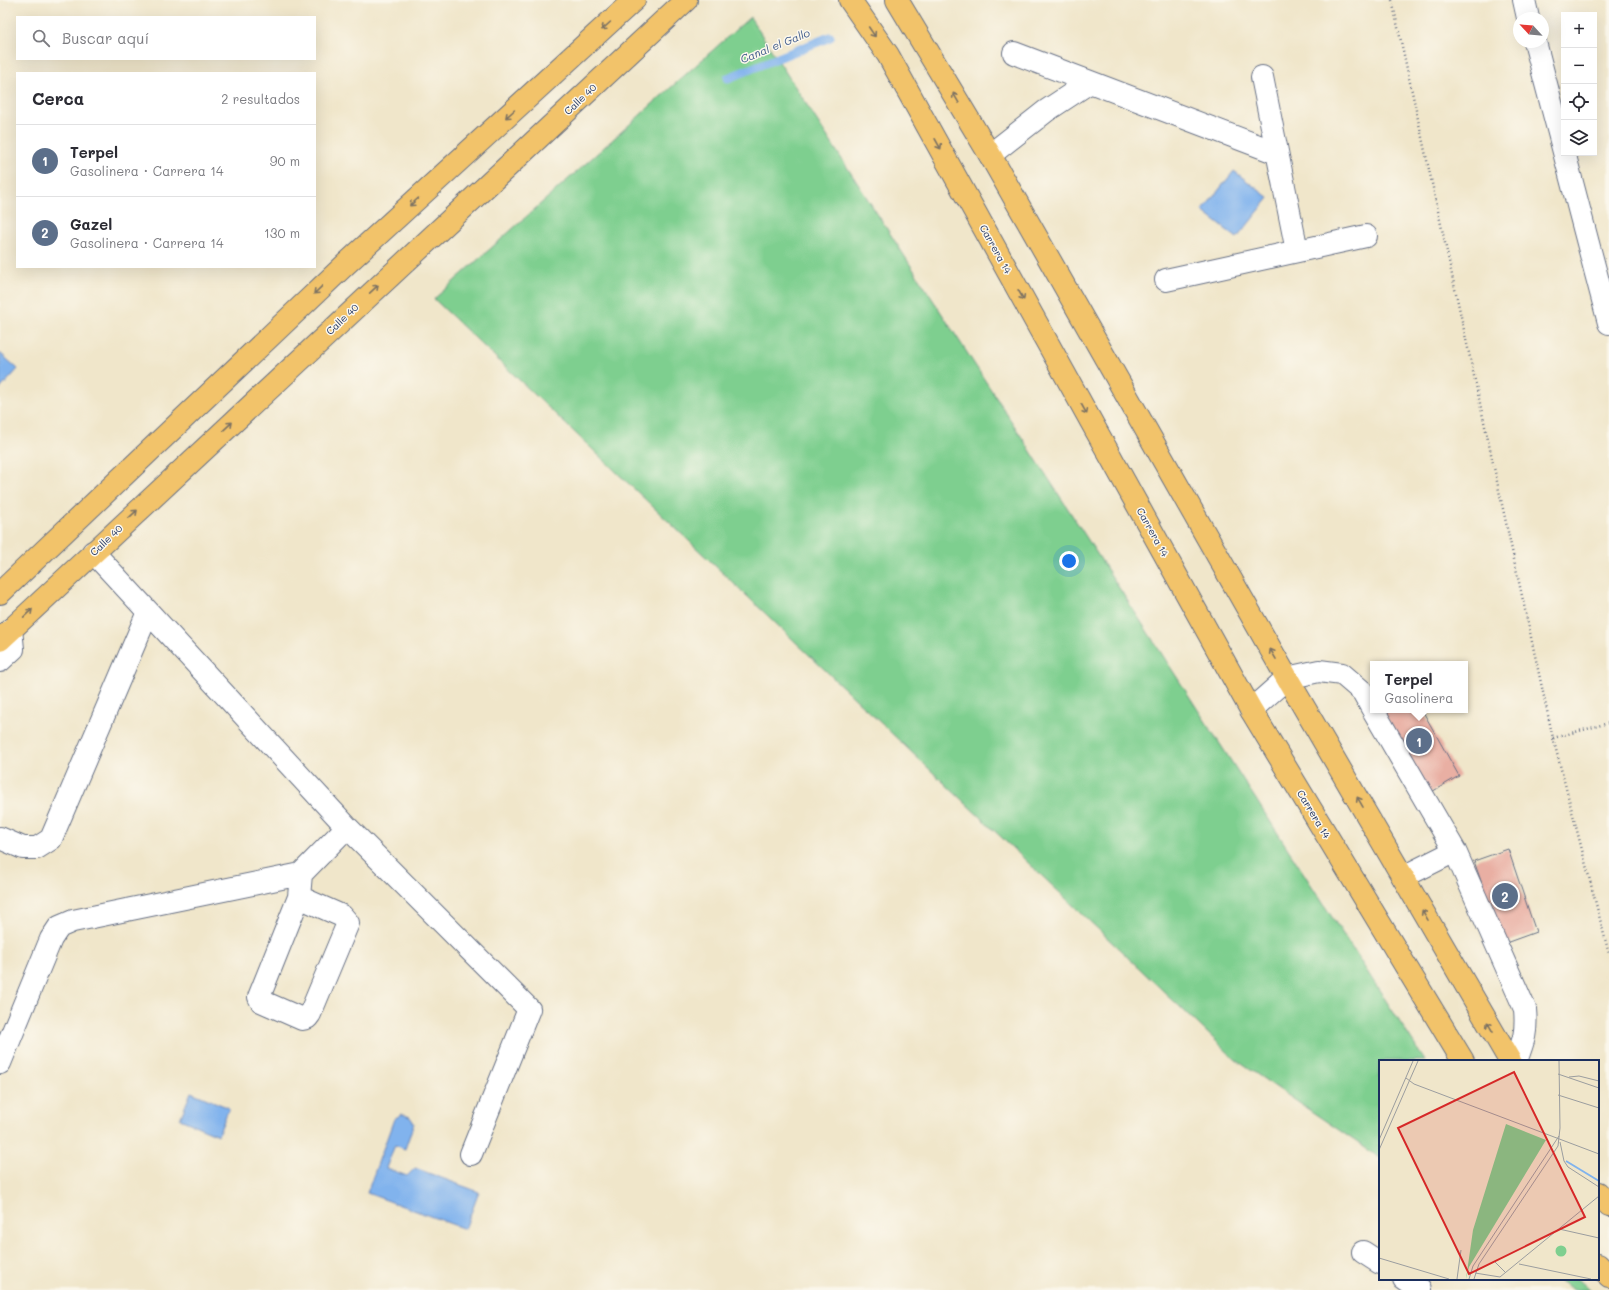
<!DOCTYPE html>
<html lang="es">
<meta charset="utf-8">
<style>
body{margin:0;font-family:Mali,sans-serif;background:#f7f7f7;color:#2b2b33}
.controls{position:absolute;right:12px;top:12px;display:grid;overflow:hidden;border-radius:0px;box-shadow:0 4px 16px #0002}
.controls button{width:36px;height:36px;display:grid;place-items:center;padding:0;border:0;border-bottom:1px solid #e1e1e2;background:#fff;color:#2b2b33;font:20px sans-serif}
.compass{position:absolute;left:1513px;top:12px;width:36px;height:36px;border-radius:50%;background:#fff;box-shadow:0 4px 16px #0002;rotate:296deg}
.you{position:absolute;left:1069px;top:561px;width:14px;height:14px;margin:-10px;border:3px solid #fff;border-radius:50%;background:#1a73e8;box-shadow:0 0 0 6px #1a73e833}
.badge{display:grid;place-items:center;width:26px;height:26px;border-radius:50%;background:#d1495b;color:#fff;font-size:13px;font-weight:700}
.pin{position:absolute;translate:-50% -50%;border:2px solid #fff;box-shadow:0 1px 4px #0006}
.popup{position:absolute;left:1370px;top:661px;width:98px;height:52px;box-sizing:border-box;display:grid;place-content:center;border-radius:0px;background:#fff;filter:drop-shadow(0 1px 3px #0005);font-size:13px;white-space:nowrap;color:#7c7c81}
.popup b{font-size:15px;color:#2b2b33}
.popup::after{content:'';position:absolute;left:50%;top:100%;margin-left:-8px;border:8px solid transparent;border-top-color:#fff}
.list{margin:0;padding:0;list-style:none}
h2{display:flex;justify-content:space-between;align-items:center;height:52px;margin:0;padding:0 16px;font-size:17px}
h2 small{font-size:13px;font-weight:400;color:#7c7c81}
.list li{display:grid;grid-template-columns:26px 1fr auto;gap:12px;align-items:center;box-sizing:border-box;height:72px;padding:0 16px;border-top:1px solid #e1e1e2}
.list b{display:block;font-size:15px;white-space:nowrap}
.list p{margin:0;font-size:13px;white-space:nowrap;color:#7c7c81}
.list em{font-size:13px;font-style:normal;color:#7c7c81}
.icon{flex:none;width:22px;height:22px;fill:none;stroke:currentColor;stroke-width:2;stroke-linecap:round;stroke-linejoin:round}
.map{position:relative;flex:none;width:1609px;height:1290px;overflow:hidden}
.search{position:absolute;background:#fff;box-shadow:0 4px 16px #0002;left:16px;top:16px;width:300px;height:44px;display:flex;align-items:center;gap:10px;box-sizing:border-box;padding:0 14px;border-radius:0px;color:#7c7c81;font-size:15px}
.panel{position:absolute;background:#fff;box-shadow:0 4px 16px #0002;left:16px;top:72px;width:300px;height:196px;border-radius:0px}
.map>svg:first-child{display:block}
</style>
<div class="map">
<svg width="1609" height="1290" viewBox="0 0 1609 1290">
<rect width="100%" height="100%" fill="#fbf7ec"/>
<filter id="ink" filterUnits="userSpaceOnUse"><feTurbulence type="fractalNoise" baseFrequency=".025" numOctaves="2"/><feDisplacementMap in="SourceGraphic" scale="8" xChannelSelector="R" yChannelSelector="G"/><feConvolveMatrix kernelMatrix="1 2 1 2 8 2 1 2 1" color-interpolation-filters="sRGB"/></filter>
<filter id="wash" filterUnits="userSpaceOnUse"><feTurbulence type="fractalNoise" baseFrequency=".012" numOctaves="4" result="noise"/><feDisplacementMap in="SourceGraphic" scale="16" xChannelSelector="R" yChannelSelector="G"/><feGaussianBlur stdDeviation="0.9" result="paint"/><feColorMatrix in="noise" values="0 0 0 0 0 0 0 0 0 0 0 0 0 0 0 0 0 1.4 0 .05"/><feComposite in="paint" operator="in"/></filter>
<g filter="url(#wash)">
<rect width="100%" height="100%" fill="#f0e6ca"/>
<path fill="#7ecf8f" stroke="#4c7f76" d="M750,17l675,1044h-45v97l-144,-98 -802,-761z
M1557,1279h21l12,11h-16z"/>
<path fill="#81b3ed" stroke="#4e71a6" d="M1234,171l35,27 -32,40 -35,-27z
M0,353l18,16 -18,20z
M191,1092l38,16 -11,27 -38,-16z
M402,1114l8,3 4,6 -9,26 -10,-4 -9,23 21,8 8,-8 64,24 -14,37 -98,-36 27,-74z"/>
<g fill="none" stroke-linecap="round" stroke-linejoin="round">
<path stroke="#81b3ed" stroke-width="9" d="M728,78l102,-41"/>
</g>
<g id="blocks">
<path fill="#e9afa3" d="M1382,710h40l37,66 -31,18z
M1508,849l28,83 -33,12 -29,-83z"/>
</g>
</g>
<g filter="url(#ink)">
<use href="#blocks" fill-opacity="0" stroke="#666f84" stroke-width="1"/>
<g fill="none" stroke-linecap="round" stroke-linejoin="round">
<g stroke="#666f84" stroke-width="24">
<path id="minor" d="M1524,0l4,18
M1535,42l74,281
M1014,53l263,100
M1262,77l35,174
M990,155l56,-44 44,-29
M1166,280l200,-44
M93,552l254,275 182,182 -58,145
M0,661l13,-12 -2,-20
M1251,710l36,-32 32,-7 23,3 21,18 10,18
M1373,710l82,141 70,158c2,23 -1,31 -9,52
M0,838l23,10h14l14,-9 97,-227
M1403,877l52,-26
M299,897l43,19 6,7 -38,91 -3,4 -5,1 -41,-18 -2,-4 40,-100 2,-23
M0,1063l51,-124 8,-12 14,-6 228,-47 46,-47
M1363,1252l17,11
M1404,1279l16,11"/>
</g>
<g stroke="#666f84" stroke-width="24">
<path id="major" d="M850,0l38,55 363,655 212,351
M897,0l93,155 297,523 223,383
M0,593l346,-329 288,-264
M0,640l686,-640
M1598,1193l11,12
M1598,1265l11,11"/>
</g>
<path stroke="#666f84" stroke-width="2.5" stroke-dasharray="1 3" stroke-linecap="butt" d="M1392,0l161,738 56,216
M1553,738l56,-15"/>
<use href="#minor" stroke="#fff" stroke-width="22"/>
<use href="#major" stroke="#f2c36a" stroke-width="22"/>
</g>
<defs><path id="oneway-shaft" d="M-6 0H5M1.5-3L5.5 0L1.5 3" fill="none" stroke-width="1.6" stroke-linecap="round" stroke-linejoin="round"/></defs>
<g stroke="#7c7263">
<use href="#oneway-shaft" transform="translate(606 26) rotate(138)"/>
<use href="#oneway-shaft" transform="translate(872 32) rotate(56)"/>
<use href="#oneway-shaft" transform="translate(956 98) rotate(-120)"/>
<use href="#oneway-shaft" transform="translate(510 114) rotate(138)"/>
<use href="#oneway-shaft" transform="translate(938 144) rotate(61)"/>
<use href="#oneway-shaft" transform="translate(414 202) rotate(138)"/>
<use href="#oneway-shaft" transform="translate(374 289) rotate(-43)"/>
<use href="#oneway-shaft" transform="translate(318 290) rotate(136)"/>
<use href="#oneway-shaft" transform="translate(1021 295) rotate(61)"/>
<use href="#oneway-shaft" transform="translate(1084 409) rotate(61)"/>
<use href="#oneway-shaft" transform="translate(228 426) rotate(-43)"/>
<use href="#oneway-shaft" transform="translate(133 514) rotate(-43)"/>
<use href="#oneway-shaft" transform="translate(28 613) rotate(-43)"/>
<use href="#oneway-shaft" transform="translate(1273 654) rotate(-120)"/>
<use href="#oneway-shaft" transform="translate(1360 802) rotate(-120)"/>
<use href="#oneway-shaft" transform="translate(1425 915) rotate(-120)"/>
<use href="#oneway-shaft" transform="translate(1490 1027) rotate(-120)"/>
</g>
</g>
<g text-anchor="middle" stroke-width="3" stroke-linejoin="round" paint-order="stroke">
<g font-size="10" fill="#1b2f5e" stroke="#fbf7ec">
<text transform="translate(580 99) rotate(-43)" y="4">Calle 40</text>
<text transform="translate(996 249) rotate(61)" y="4">Carrera 14</text>
<text transform="translate(342 319) rotate(-43)" y="4">Calle 40</text>
<text transform="translate(1153 532) rotate(61)" y="4">Carrera 14</text>
<text transform="translate(106 540) rotate(-43)" y="4">Calle 40</text>
<text transform="translate(1314 814) rotate(59)" y="4">Carrera 14</text>
</g>
<g font-size="11" font-style="italic" fill="#3a5789" stroke="#fbf7ec">
<text transform="translate(775 46) rotate(-22)" y="4">Canal el Gallo</text>
</g>
</g>
<g transform="translate(1379 1060)">
<rect width="220" height="220" fill="#f0e6ca"/>
<path d="M127,64l40,16 -77,127 -3,12 7,-49zM176.5 191a5.5 5.5 0 1 1 11 0a5.5 5.5 0 1 1-11 0Z" fill="#7ecf8f"/>
<path fill="none" stroke="#81b3ed" stroke-width="2" d="M187,101l33,20"/>
<path fill="none" stroke="#9b9d9f" stroke-width="1" d="M179,14l41,14M190,17l10,-1 20,5M27,18l8,6 185,70M179,35l41,13M0,80l34,-79M181,82l4,19 4,6 31,20M0,90l39,-89M180,169l40,9M0,198l70,21M116,202l11,11M140,204l72,15M96,213l25,4 99,-81M78,219l4,-29M90,219l4,-13 86,-130M95,219l5,-15 79,-118 2,-18 -1,-67"/>
<path fill="#d62828" fill-opacity="0.15" stroke="#d62828" stroke-width="2" d="M135,12l71,145 -116,57 -71,-146z"/>
<rect width="220" height="220" fill="none" stroke="#1b2f5e" stroke-width="2"/>
</g>
</svg>
<div class="controls">
<button>+</button>
<button>−</button>
<button><svg class="icon" aria-label="locate" viewBox="0 0 24 24"><circle cx="12" cy="12" r="6"/><path d="M12 2v4M12 18v4M2 12h4M18 12h4"/></svg></button>
<button><svg class="icon" aria-label="layers" viewBox="0 0 24 24"><path d="M12 4l9 5-9 5-9-5zM3 14l9 5 9-5"/></svg></button>
</div>
<svg class="compass" viewBox="-18 -18 36 36"><path d="M0-13l5 13h-10z" fill="#e53935"/><path d="M0 13l5-13h-10z" fill="#7c7c81"/></svg>
<div class="you"></div>
<div class="pin badge" style="left:1419px;top:741px;background:#5c6f8a">1</div>
<div class="popup"><b>Terpel</b>Gasolinera</div>
<div class="pin badge" style="left:1505px;top:896px;background:#5c6f8a">2</div>
<div class="search"><svg class="icon" aria-label="search" viewBox="0 0 24 24"><circle cx="10" cy="10" r="6"/><path d="M15 15l6 6"/></svg>Buscar aquí</div>
<section class="panel">
<h2>Cerca<small>2 resultados</small></h2>
<ul class="list">
<li><span class="badge" style="background:#5c6f8a">1</span><div><b>Terpel</b><p>Gasolinera · Carrera 14</p></div><em>90 m</em></li>
<li><span class="badge" style="background:#5c6f8a">2</span><div><b>Gazel</b><p>Gasolinera · Carrera 14</p></div><em>130 m</em></li>
</ul>
</section>
</div>
